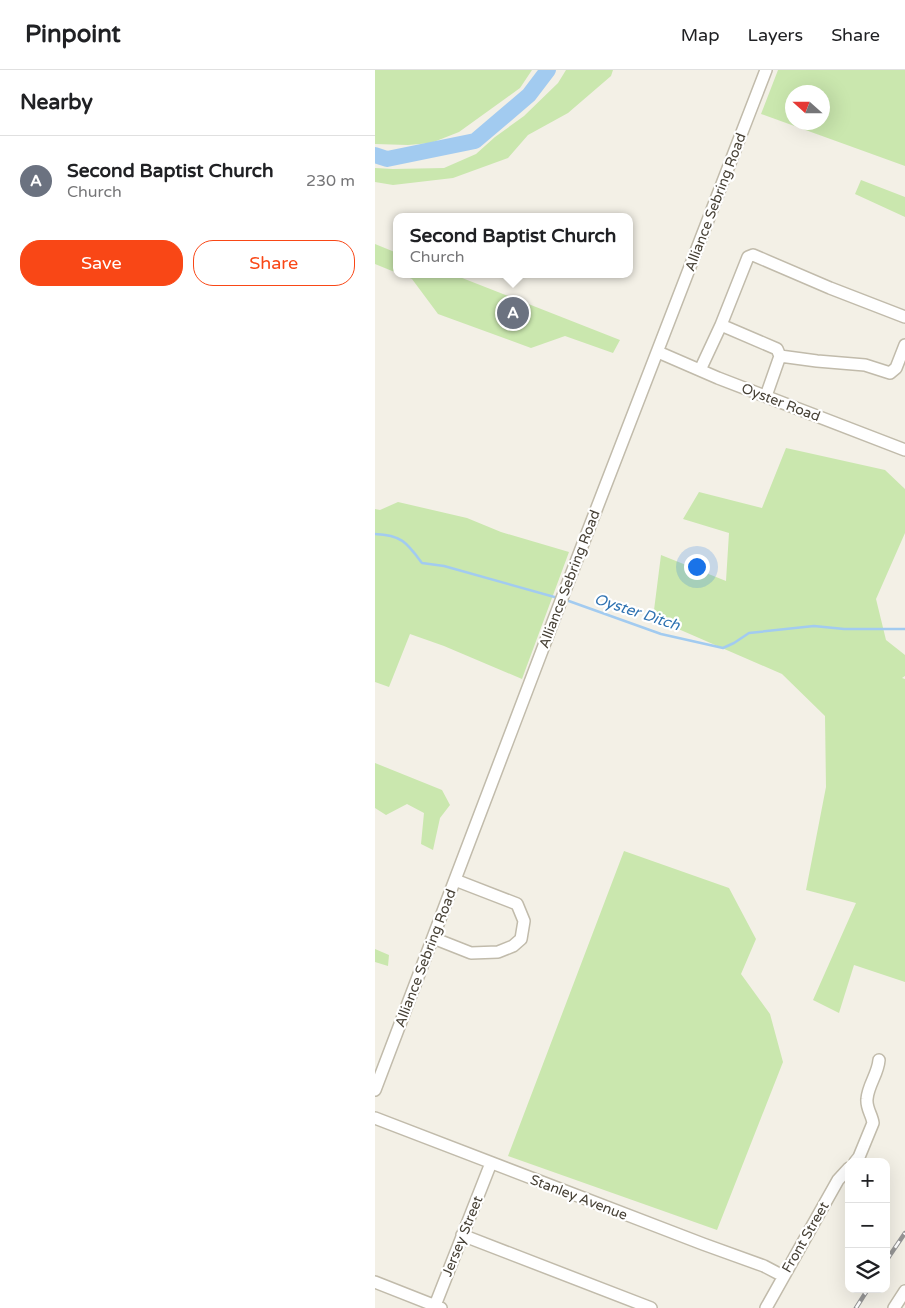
<!DOCTYPE html>
<meta charset="utf-8">
<style>
body{margin:0;font-family:"Varela Round",sans-serif;background:#f6f6f6;color:#202124}
.controls{position:absolute;right:15px;bottom:15px;display:grid;overflow:hidden;border-radius:10px;box-shadow:0 5px 20px #0002}
.controls button{width:45px;height:45px;display:grid;place-items:center;padding:0;border:0;border-bottom:1px solid #e0e0e0;background:#fff;color:#202124;font:25px sans-serif}
.compass{position:absolute;left:410px;top:15px;width:45px;height:45px;border-radius:50%;background:#fff;box-shadow:0 5px 20px #0002;rotate:291deg}
.you{position:absolute;left:321px;top:496px;width:18px;height:18px;margin:-12px;border:4px solid #fff;border-radius:50%;background:#1a73e8;box-shadow:0 0 0 8px #1a73e833}
.badge{display:grid;place-items:center;width:32px;height:32px;border-radius:50%;background:#f94716;color:#fff;font-size:16px;font-weight:700}
.pin{position:absolute;translate:-50% -50%;border:2px solid #fff;box-shadow:0 1px 5px #0006}
.popup{position:absolute;left:18px;top:143px;width:240px;height:65px;box-sizing:border-box;display:grid;place-content:center;border-radius:10px;background:#fff;filter:drop-shadow(0 1px 4px #0005);font-size:16px;white-space:nowrap;color:#757577}
.popup b{font-size:19px;color:#202124}
.popup::after{content:'';position:absolute;left:50%;top:100%;margin-left:-10px;border:10px solid transparent;border-top-color:#fff}
.list{margin:0;padding:0;list-style:none}
h2{display:flex;justify-content:space-between;align-items:center;height:65px;margin:0;padding:0 20px;font-size:21px}
h2 small{font-size:16px;font-weight:400;color:#757577}
.list li{display:grid;grid-template-columns:32px 1fr auto;gap:15px;align-items:center;box-sizing:border-box;height:90px;padding:0 20px;border-top:1px solid #e0e0e0}
.list b{display:block;font-size:19px;white-space:nowrap}
.list p{margin:0;font-size:16px;white-space:nowrap;color:#757577}
.list em{font-size:16px;font-style:normal;color:#757577}
.actions{display:flex;gap:10px;padding:15px 20px}
.actions a{flex:1;padding:11px 0;border:1px solid #f94716;border-radius:20px;text-align:center;font-size:18px;color:#f94716}
.actions .main{background:#f94716;color:#fff}
.icon{flex:none;width:28px;height:28px;fill:none;stroke:currentColor;stroke-width:2;stroke-linecap:round;stroke-linejoin:round}
.map{position:relative;flex:none;width:530px;height:1238px;overflow:hidden}
header{display:flex;align-items:center;gap:30px;box-sizing:border-box;height:70px;padding:0 25px;background:#fff;border-bottom:1px solid #e0e0e0}
header strong{font-size:24px}
nav{display:flex;gap:28px;margin-inline-start:auto;font-size:18px}
main{display:flex}
aside{flex:1;background:#fff}
.map>svg:first-child{display:block}
</style>
<header>
<strong>Pinpoint</strong>
<nav><a>Map</a><a>Layers</a><a>Share</a></nav>
</header>
<main>
<aside>
<h2>Nearby<small></small></h2>
<ul class="list">
<li><span class="badge" style="background:#6b7280">A</span><div><b>Second Baptist Church</b><p>Church</p></div><em>230 m</em></li>
</ul>
<div class="actions"><a class="main">Save</a><a>Share</a></div>
</aside>
<div class="map">
<svg width="530" height="1238" viewBox="0 0 530 1238">
<rect width="100%" height="100%" fill="#f3f0e6"/>
<path fill="#cae7ae" fill-rule="evenodd" d="M0,0h157l-12,18 -61,44 -28,11 -23,2 -33,-1z
M191,0h47l-2,6 -43,37 -40,22 -20,23 -55,20 -60,7 -18,-3v-14l18,1 51,-1 32,-14 19,-17 29,-21 34,-33z
M403,0h127v96l-144,-52zM448,22v30h-30v-30z
M486,110l44,17v20l-50,-23z
M0,174l22,9v20l-22,-9z
M25,204h52l168,66 -7,13 -48,-17 -34,12 -93,-34 -26,-35z
M411,378l99,22 20,19v44l-29,66 10,41 19,15v21l-3,2 3,1v303l-51,-17 -15,48 -26,-13 43,-97 -50,-13 20,-103 -1,-71 -43,-42 -129,-56 8,-63 65,26 3,-48 -46,-14 16,-27 63,16z
M23,432l69,16 34,14 68,20 -47,127 -78,-33 -34,-12 -21,53 -14,-5v-173l5,1z
M0,693l67,27 8,15 -10,13 -7,32 -12,-6 3,-31 -17,-9 -21,11 -11,-7z
M249,781l105,37 27,51 -15,35 29,40 13,48 -66,168 -209,-74z
M0,879l14,6 -1,11 -13,-4z"/>
<g fill="none" stroke-linecap="round" stroke-linejoin="round">
<path stroke="#a2cbf0" stroke-width="2.5" d="M0,464c27,1 32,9 47,29l22,3 114,32
M191,530l95,34 62,14 11,-5 15,-10 65,-7 30,3h61"/>
<path stroke="#a2cbf0" stroke-width="16" d="M0,85l12,4 88,-18 54,-46 19,-25"/>
<g stroke="#c1bbab" stroke-width="14">
<path id="minor" d="M346,255l27,-68 5,-2 77,33 75,29
M283,282l60,26 187,72
M405,286l37,5 48,4 25,8 6,-5 9,-23
M325,300l21,-45 56,24 3,7 -14,40
M58,868l38,15 27,-1 15,-6 8,-7 3,-18 -7,-17 -62,-24
M0,1020l184,-484 207,-536
M0,1048l328,126 61,22 19,10
M480,1092l4,-5 14,-34c-1,-8 -7,-15 -6,-24 1,-14 11,-25 12,-39
M87,1165l189,73
M0,1212l66,26
M59,1238l57,-145
M391,1238l72,-128 11,-12
M519,1238l11,-17"/>
</g>
<use href="#minor" stroke="#fff" stroke-width="11"/>
<g stroke="#959595" stroke-width="4.5">
<path id="rail" d="M511,1191l19,-28
M481,1238l12,-19"/>
</g>
<use href="#rail" stroke="#fff" stroke-width="2.5" stroke-dasharray="8" stroke-linecap="butt"/>
</g>
<g text-anchor="middle" stroke-width="4.5" stroke-linejoin="round" paint-order="stroke">
<g font-size="14" fill="#464035" stroke="#fff">
<text transform="translate(340 132) rotate(-69)" y="5">Alliance Sebring Road</text>
<text transform="translate(406 332) rotate(21)" y="5">Oyster Road</text>
<text transform="translate(194 509) rotate(-69)" y="5">Alliance Sebring Road</text>
<text transform="translate(50 888) rotate(-69)" y="5">Alliance Sebring Road</text>
<text transform="translate(204 1127) rotate(21)" y="5">Stanley Avenue</text>
<text transform="translate(87 1166) rotate(-68)" y="5">Jersey Street</text>
<text transform="translate(430 1167) rotate(-60)" y="5">Front Street</text>
</g>
<g font-size="15" font-style="italic" fill="#2e72b1" stroke="#fff">
<text transform="translate(262 542) rotate(18)" y="5">Oyster Ditch</text>
</g>
</g>
</svg>
<div class="controls">
<button>+</button>
<button>−</button>
<button><svg class="icon" aria-label="layers" viewBox="0 0 24 24"><path d="M12 4l9 5-9 5-9-5zM3 14l9 5 9-5"/></svg></button>
</div>
<svg class="compass" viewBox="-18 -18 36 36"><path d="M0-13l5 13h-10z" fill="#e53935"/><path d="M0 13l5-13h-10z" fill="#757577"/></svg>
<div class="you"></div>
<div class="pin badge" style="left:138px;top:243px;background:#6b7280">A</div>
<div class="popup"><b>Second Baptist Church</b>Church</div>
</div>
</main>
